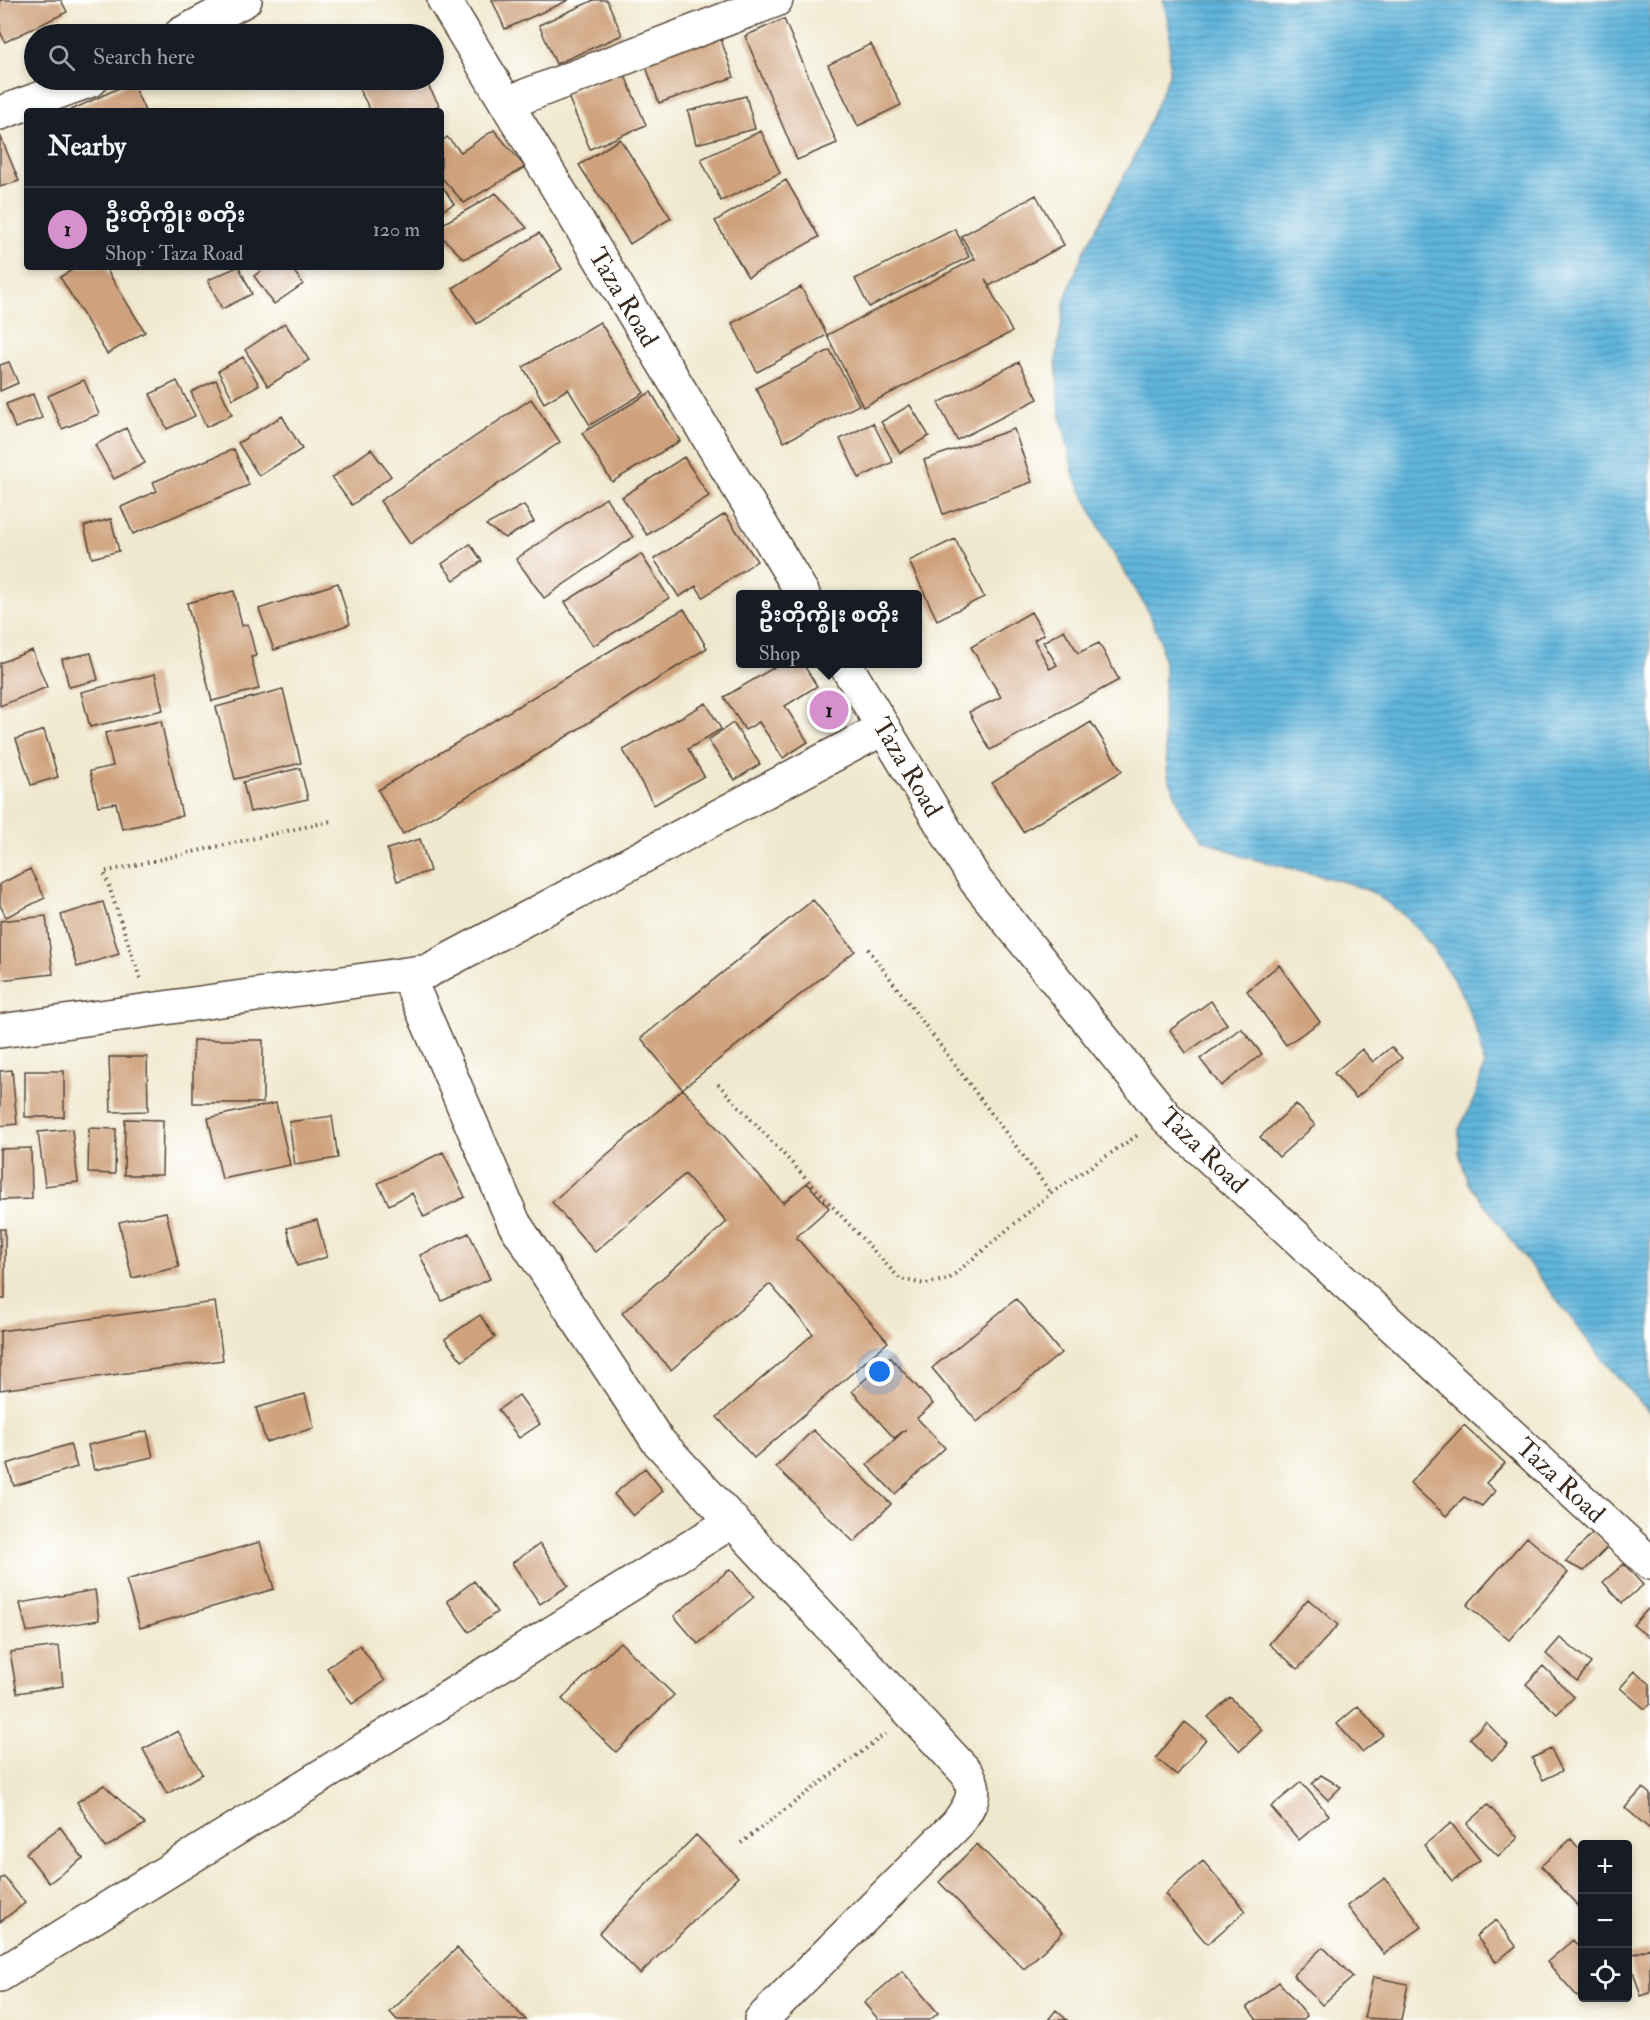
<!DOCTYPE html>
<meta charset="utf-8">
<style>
body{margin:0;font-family:"IM FELL Double Pica","Noto Sans Myanmar",serif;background:#242831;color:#f1f3f6}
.controls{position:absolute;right:18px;bottom:18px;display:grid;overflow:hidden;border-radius:6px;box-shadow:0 3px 9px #0003}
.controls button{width:54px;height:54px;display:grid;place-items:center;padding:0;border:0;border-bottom:2px solid #363941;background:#171b24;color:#f1f3f6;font:30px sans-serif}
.you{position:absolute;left:880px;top:1372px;width:21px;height:21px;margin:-15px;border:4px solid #fff;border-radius:50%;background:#1a73e8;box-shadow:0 0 0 9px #1a73e833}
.badge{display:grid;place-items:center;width:39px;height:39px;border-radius:50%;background:#d690ce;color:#111;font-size:20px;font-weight:700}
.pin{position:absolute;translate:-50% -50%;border:3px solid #fff;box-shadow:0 2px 6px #0006}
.popup{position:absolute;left:736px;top:590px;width:186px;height:78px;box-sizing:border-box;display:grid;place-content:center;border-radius:6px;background:#171b24;filter:drop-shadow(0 2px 4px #0005);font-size:20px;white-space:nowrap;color:#9ea1a6}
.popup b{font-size:22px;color:#f1f3f6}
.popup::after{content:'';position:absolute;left:50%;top:100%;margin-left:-12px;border:12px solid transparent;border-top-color:#171b24}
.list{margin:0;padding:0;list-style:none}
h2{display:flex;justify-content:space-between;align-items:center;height:78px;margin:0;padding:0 24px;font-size:26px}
h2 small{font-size:20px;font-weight:400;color:#9ea1a6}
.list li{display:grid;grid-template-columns:39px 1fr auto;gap:18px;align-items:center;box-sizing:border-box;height:84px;padding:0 24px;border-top:2px solid #363941}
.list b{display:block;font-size:22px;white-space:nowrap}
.list p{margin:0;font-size:20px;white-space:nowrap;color:#9ea1a6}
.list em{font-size:20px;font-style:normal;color:#9ea1a6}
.icon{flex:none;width:33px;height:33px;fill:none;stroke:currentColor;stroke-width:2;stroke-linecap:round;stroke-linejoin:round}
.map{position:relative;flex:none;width:1650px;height:2020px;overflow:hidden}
.search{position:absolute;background:#171b24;box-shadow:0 3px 9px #0003;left:24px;top:24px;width:420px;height:66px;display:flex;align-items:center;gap:15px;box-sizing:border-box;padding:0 21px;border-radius:33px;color:#9ea1a6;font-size:22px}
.panel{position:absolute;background:#171b24;box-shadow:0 3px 9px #0003;left:24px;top:108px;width:420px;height:162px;border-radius:6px}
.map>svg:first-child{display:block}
</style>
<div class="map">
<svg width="1650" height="2020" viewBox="0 0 1650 2020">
<defs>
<pattern id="water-rules" width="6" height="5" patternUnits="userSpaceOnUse" patternTransform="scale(1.5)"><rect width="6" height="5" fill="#60b5dc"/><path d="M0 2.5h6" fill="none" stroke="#5093b2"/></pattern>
</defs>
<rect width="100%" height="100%" fill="#fff"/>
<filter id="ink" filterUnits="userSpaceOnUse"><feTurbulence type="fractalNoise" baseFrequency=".0167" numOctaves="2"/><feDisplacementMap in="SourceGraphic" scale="12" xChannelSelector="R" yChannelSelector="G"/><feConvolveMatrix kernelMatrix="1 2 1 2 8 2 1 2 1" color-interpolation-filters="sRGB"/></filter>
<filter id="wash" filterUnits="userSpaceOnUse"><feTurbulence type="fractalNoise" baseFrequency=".008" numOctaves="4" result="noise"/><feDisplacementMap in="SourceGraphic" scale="24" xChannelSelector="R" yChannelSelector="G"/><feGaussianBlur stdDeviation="1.35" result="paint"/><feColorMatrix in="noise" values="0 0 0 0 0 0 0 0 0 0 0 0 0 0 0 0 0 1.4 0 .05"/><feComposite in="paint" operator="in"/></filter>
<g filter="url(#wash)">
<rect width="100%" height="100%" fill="#f0e8ce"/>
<path fill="url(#water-rules)" stroke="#4e707d" stroke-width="1.5" d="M1163,0h487v1413l-48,-54 -134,-176 -9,-30v-24l15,-30 10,-32 -5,-30 -17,-44 -31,-48 -27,-30 -32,-23 -27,-10 -104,-26 -38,-17 -20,-24 -15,-40 -5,-49 2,-54 -5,-33 -14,-32 -36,-59 -36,-72 -14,-64 -4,-50 9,-63 18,-46 51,-95 35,-83 1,-44z"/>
<g id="blocks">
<path fill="#cfa27d" d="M0,0h61l6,12 -62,30 -5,-11z
M492,0h77l-64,29z
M594,0h13l15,35 -66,29 -17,-39z
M784,19l53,124 -40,17 -52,-124z
M718,31l16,46 -75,26 -16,-45z
M871,44l30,61 -43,21 -30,-61z
M623,71l23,54 -56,24 -23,-55z
M354,80h71l14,25 -10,6h-58z
M132,82l13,29h-76z
M746,96l9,33 -59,15 -8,-33z
M494,130l31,37 -61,36 -23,-26v-35l6,-5 14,15z
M761,131l19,42 -59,28 -20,-42z
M0,135l19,46 -19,6z
M620,139l51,79 -41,26 -51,-79z
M786,180l33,57 -71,40 -33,-56z
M441,184l13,20 -13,7z
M496,193l31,35 -63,31 -23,-23v-11z
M1036,195l28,50 -75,41 -4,-7 27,53 -149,75 -36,-72 148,-76 -14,-23z
M955,229l14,28 -100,50 -14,-28z
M539,233l23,36 -85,55 -24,-36z
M77,267h28l40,65 -38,22 -47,-77z
M237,267h2l13,27 -30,15 -14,-29z
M266,267h25l12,17 -29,20 -20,-28z
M801,287l26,48 -70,37 -25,-49z
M600,322l44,71 -54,32 -22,-36 -24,14 -21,-36z
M285,323l24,37 -41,26 -23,-36z
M830,350l29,55 -75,37 -28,-54z
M243,357l16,28 -26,14 -15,-28z
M9,362l9,21 -18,8v-26z
M1019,362l19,37 -81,41 -19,-37z
M84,380l15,34 -37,15 -14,-33z
M216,380l16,35 -26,12 -15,-35z
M177,381l18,35 -28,13 -17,-35z
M651,392l29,49 -68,41 -30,-49z
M33,394l9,24 -27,10 -9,-24z
M531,399l29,43 -150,102 -30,-43z
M910,405l19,31 -29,17 -19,-31z
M282,416l20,33 -43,27 -21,-33z
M873,423l20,39 -34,16 -19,-39z
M126,428l19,35 -31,16 -19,-34z
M1014,429l18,53 -89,32 -19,-54z
M234,449l15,36 -116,49 -12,-27 36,-16 -4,-9z
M371,449l20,27 -39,29 -20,-27z
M684,457l25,39 -62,39 -25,-38z
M606,498l27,39 -89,61 -28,-39z
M524,505l10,17 -29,16 -19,-13z
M725,514l32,47 -54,36 -7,-11 -17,11 -25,-38z
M111,519l8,32 -27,7 -8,-32z
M955,539l29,58 -47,23 -28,-59z
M470,544l12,17 -28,19 -12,-16z
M641,554l28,44 -76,48 -28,-44z
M338,583l12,41 -76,26 -15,-41z
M234,591l8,35 6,-2 8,32 -5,1 8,32 -47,12 -25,-98z
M684,609l23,39 -181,114 -123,72 -25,-44 247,-148z
M1031,612l13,22 -10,6 16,29 7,-4 -14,-23 21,-12 14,23 21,-10 20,37 -129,70 -21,-38 32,-15 -30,-50z
M32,650l15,37 -47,19v-43z
M91,653l7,27 -29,7 -7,-28z
M780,664h23l14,22 -32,20 23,36 -25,16 -24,-36 -14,8 -21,-33z
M155,674l8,36 -73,17 -9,-35z
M283,689l18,74 -66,16 -19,-72z
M706,703l15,26 -33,20 16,27 -50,29 -31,-55z
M161,721l21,95 -60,13 -6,-26 -18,3 -8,-35 23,-5 -8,-33z
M1091,722l31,49 -99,61 -31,-49z
M733,723l27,41 -25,16 -27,-40z
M44,730l14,47 -27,8 -15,-46z
M300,768l8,31 -58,13 -7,-30z
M420,839l10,32 -33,10 -10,-32z
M30,869l15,29 -39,19 -6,-12v-21z
M813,900l42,51 -173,138 -41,-51z
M103,902l16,52 -42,13 -16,-52z
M46,916l7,58 -53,6v-59z
M1279,965l41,57 -34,23 -39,-54z
M1211,1001l16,23 -41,29 -16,-23z
M1241,1028l21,26 -41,32 -21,-27z
M193,1040h70v63h-70z
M1391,1047l11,11 -46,40 -22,-25 28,-24 11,13z
M109,1057h38l1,54 -37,1z
M12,1070l5,54 -17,2v-55z
M25,1071h39v46h-39z
M683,1089l100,114 24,-20 22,25 -33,29 92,105 -134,116 -37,-41 96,-83 -43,-50 -99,86 -49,-57 105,-91 -42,-48 -90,78 -43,-50z
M276,1103l14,62 -68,14 -14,-61z
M1296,1104l19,21 -36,32 -19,-20z
M332,1116l6,42 -43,7 -6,-43z
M125,1119l38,1 -1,55h-38z
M89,1128l27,1 -1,45 -27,-1z
M72,1129l6,53 -33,4 -7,-54z
M31,1148l1,51 -32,1v-51z
M443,1152l22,45 -41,20 -12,-24 -23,12 -11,-22z
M166,1212l13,55 -47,11 -13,-56z
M317,1220l10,37 -30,9 -10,-38z
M0,1229h5v70h-5z
M469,1233l21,46 -48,22 -22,-46z
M1016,1299l45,54 -84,69 -45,-54z
M215,1302l8,58 -223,30v-59z
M480,1315l15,22 -33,24 -17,-22z
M890,1357l43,47 -16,14 28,30 -50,46 -28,-29 39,-36 -12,9 -42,-47z
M305,1394l9,34 -48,14 -10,-34z
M519,1395l21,29 -21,14 -21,-28z
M1464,1425l41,38 -19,20 9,8 -13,15 -18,-9 -18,19 -36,-33z
M813,1430l78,74 -37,38 -78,-75z
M147,1431l6,26 -59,13 -6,-25z
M70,1444l7,23 -63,19 -7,-22z
M645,1468l18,23 -30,25 -19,-22z
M1593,1532l15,14 -24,25 -19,-9z
M1527,1537l41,36 -59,67 -42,-35z
M260,1542l14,47 -134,39 -14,-48z
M540,1544l28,42 -28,18 -28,-41z
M1624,1564l19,21 -21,18 -19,-21z
M730,1569l24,28 -56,47 -24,-28z
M474,1581l23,31 -28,20 -22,-31z
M95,1590l4,30 -72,12 -7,-29z
M1308,1599l30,26 -40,44 -29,-25z
M1650,1607v31l-17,-13z
M1560,1638l31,25 -14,18 -31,-27z
M620,1642l54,53 -58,57 -54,-53z
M360,1645l25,36 -33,23 -25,-36z
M59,1646l4,40 -46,7 -7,-41z
M1543,1666l31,31 -17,17 -31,-30z
M1635,1671l15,13v20l-5,5 -25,-21z
M1230,1697l32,33 -22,21 -32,-34z
M1358,1706l25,29 -21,17 -25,-28z
M1185,1722l21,17 -29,36 -21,-17z
M1486,1722l22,23 -16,15 -22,-22z
M178,1731l24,43 -35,20 -24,-45z
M1551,1749l11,22 -19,9 -11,-22z
M1321,1775l20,12 -13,13 -16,-16z
M1301,1782l28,33 -30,25 -28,-33z
M104,1785l41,39 -40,24 -28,-46z
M1643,1788l7,6v35l-25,-21z
M1488,1805l30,33 -20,18 -31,-32z
M1451,1823l29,37 -28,21 -28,-36z
M60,1827l23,31 -34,25 -23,-30z
M696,1835l42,42 -98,97 -41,-41z
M1571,1839l11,13v58l-41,-44z
M977,1844l86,88 -39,37 -85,-87z
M1203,1861l43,50 -39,33 -42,-50z
M4,1877l21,26 -25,19v-43z
M1385,1878l37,49 -38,27 -37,-48z
M1496,1920l20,26 -20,16 -20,-26z
M1573,1940l9,11v41l-5,4 -30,-34z
M1323,1947l30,30 -31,28 -29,-30z
M457,1948l69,72h-129l-7,-8z
M1650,1948v45l-9,3 -13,-40z
M902,1971l36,42 -8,7h-51l-15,-17z
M1373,1977l35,7 -7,36 -37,-2z
M1279,1982l28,34 -5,4h-45l-10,-13z
M1056,2010l11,10h-19z"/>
</g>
</g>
<g filter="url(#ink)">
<use href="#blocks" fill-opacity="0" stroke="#564638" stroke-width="1.5"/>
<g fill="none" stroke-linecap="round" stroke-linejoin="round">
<g stroke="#564638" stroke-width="36">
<path id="minor" d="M444,0l359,594
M181,34l64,-34
M507,103l269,-103
M0,113l91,-33
M845,664l131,217 190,236 484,446
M407,974l107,249 143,217 309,332c14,20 4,34 -9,52l-196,196
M0,1031l428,-60 456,-243
M0,1975l733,-454"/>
</g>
<path stroke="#564638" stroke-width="4" stroke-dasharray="1.5 4.5" stroke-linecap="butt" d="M868,949l183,244
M140,978l-36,-106 227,-51
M718,1084l182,195 25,5 24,-5 102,-86 87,-58
M741,1843l144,-109"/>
<use href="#minor" stroke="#fff" stroke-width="33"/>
</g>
</g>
<g text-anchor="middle" stroke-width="4.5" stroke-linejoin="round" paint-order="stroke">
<g font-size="26" fill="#3b2a1e" stroke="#fff">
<text transform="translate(624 297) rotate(59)" y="9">Taza Road</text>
<text transform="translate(908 767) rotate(59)" y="9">Taza Road</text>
<text transform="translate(1204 1150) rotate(44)" y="9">Taza Road</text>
<text transform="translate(1561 1480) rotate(43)" y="9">Taza Road</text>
</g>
</g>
</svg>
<div class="controls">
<button>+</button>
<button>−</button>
<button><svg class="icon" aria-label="locate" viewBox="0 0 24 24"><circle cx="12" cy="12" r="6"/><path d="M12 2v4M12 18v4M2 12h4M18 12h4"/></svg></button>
</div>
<div class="you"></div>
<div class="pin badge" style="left:829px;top:710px">1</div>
<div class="popup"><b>ဦးတိုက္စိုး စတိုး</b>Shop</div>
<div class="search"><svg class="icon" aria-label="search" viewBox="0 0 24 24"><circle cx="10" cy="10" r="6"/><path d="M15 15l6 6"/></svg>Search here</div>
<section class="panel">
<h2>Nearby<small></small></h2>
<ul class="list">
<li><span class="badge">1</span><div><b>ဦးတိုက္စိုး စတိုး</b><p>Shop · Taza Road</p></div><em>120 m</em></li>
</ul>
</section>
</div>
